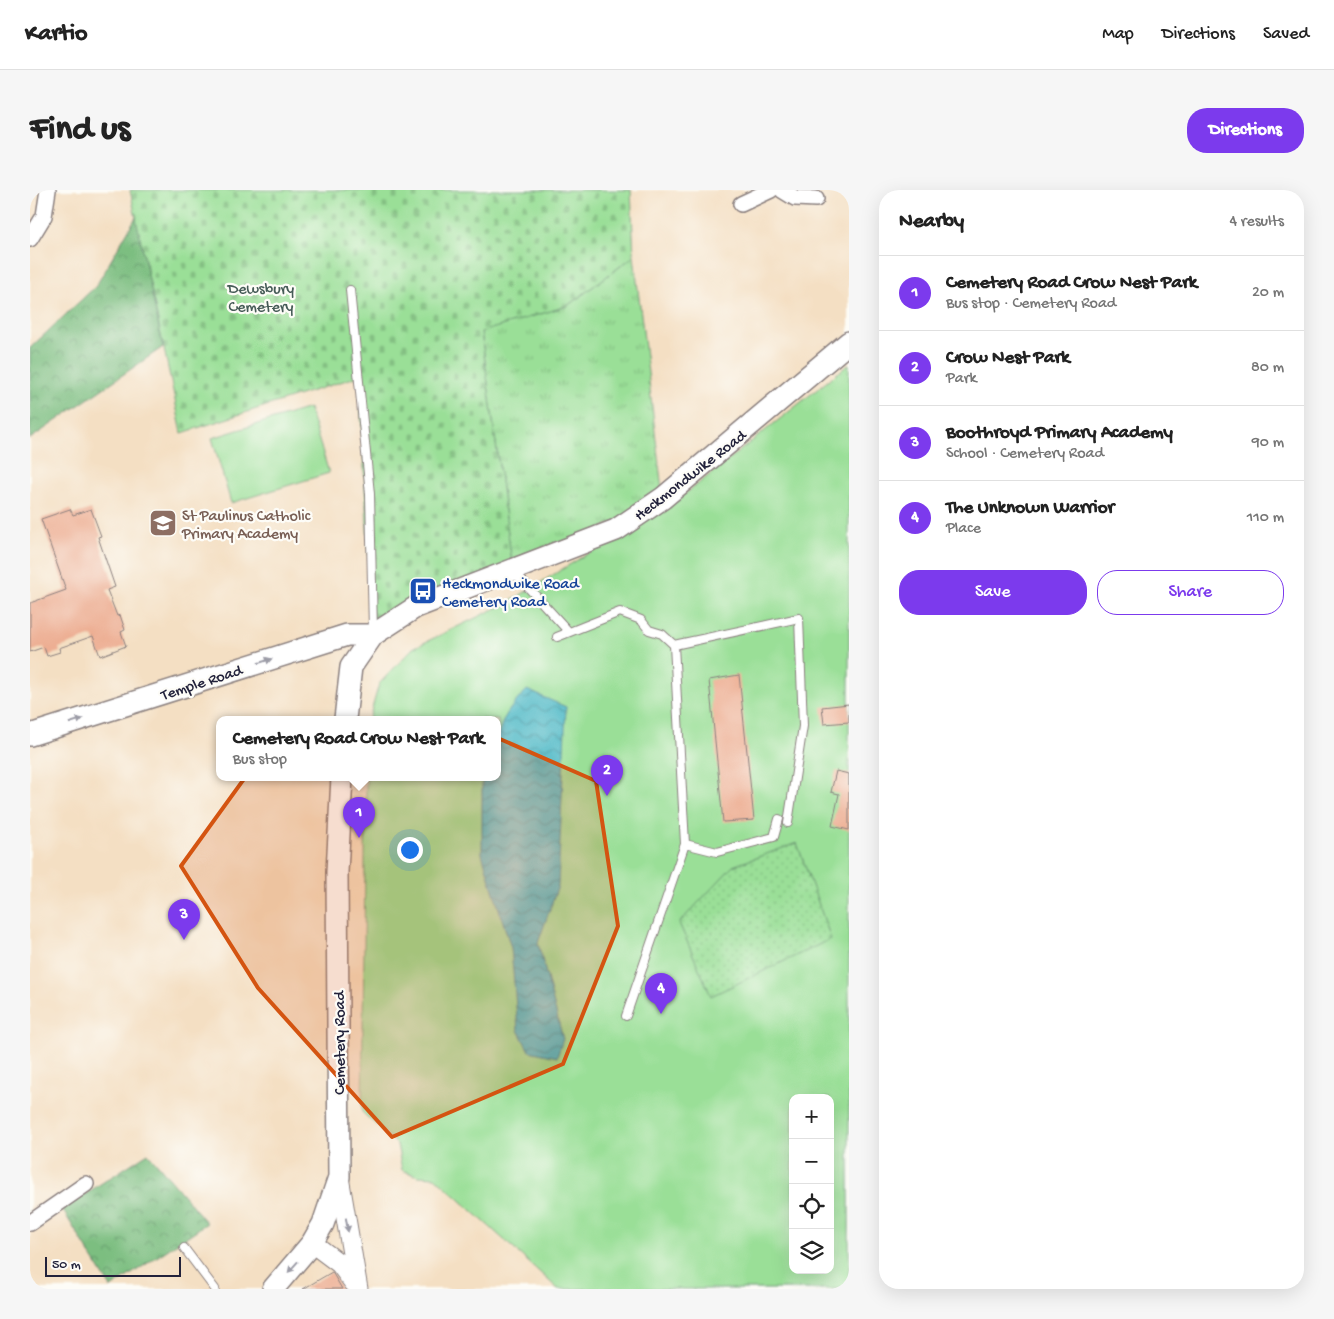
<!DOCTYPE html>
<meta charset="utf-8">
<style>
body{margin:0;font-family:"Gochi Hand",sans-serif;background:#f6f6f6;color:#222}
.controls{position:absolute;right:15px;bottom:15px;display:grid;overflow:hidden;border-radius:10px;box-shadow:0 5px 20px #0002}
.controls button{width:45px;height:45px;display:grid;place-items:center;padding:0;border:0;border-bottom:1px solid #e0e0e0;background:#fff;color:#222;font:25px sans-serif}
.scale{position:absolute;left:15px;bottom:12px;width:136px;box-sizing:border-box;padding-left:5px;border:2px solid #22223b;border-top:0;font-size:14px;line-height:18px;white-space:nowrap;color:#22223b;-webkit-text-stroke:4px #fdfcf7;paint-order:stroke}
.you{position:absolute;left:379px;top:659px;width:18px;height:18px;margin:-12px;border:4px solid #fff;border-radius:50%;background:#1a73e8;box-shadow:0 0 0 8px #1a73e833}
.badge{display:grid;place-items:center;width:32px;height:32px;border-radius:50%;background:#7c3aed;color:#fff;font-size:16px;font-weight:700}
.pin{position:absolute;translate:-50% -41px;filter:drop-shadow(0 1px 2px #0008)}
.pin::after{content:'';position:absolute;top:26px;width:18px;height:15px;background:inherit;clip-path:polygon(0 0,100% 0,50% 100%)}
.popup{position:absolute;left:186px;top:526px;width:285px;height:65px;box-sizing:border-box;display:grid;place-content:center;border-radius:10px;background:#fff;filter:drop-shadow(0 1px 4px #0005);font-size:16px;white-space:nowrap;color:#767676}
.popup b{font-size:19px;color:#222}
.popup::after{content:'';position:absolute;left:50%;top:100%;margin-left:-10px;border:10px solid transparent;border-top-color:#fff}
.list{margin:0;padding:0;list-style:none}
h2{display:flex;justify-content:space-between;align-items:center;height:65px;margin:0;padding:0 20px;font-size:21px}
h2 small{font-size:16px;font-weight:400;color:#767676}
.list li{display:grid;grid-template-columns:32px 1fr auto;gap:15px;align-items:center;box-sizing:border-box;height:75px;padding:0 20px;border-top:1px solid #e0e0e0}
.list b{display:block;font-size:19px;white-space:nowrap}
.list p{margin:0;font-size:16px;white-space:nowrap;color:#767676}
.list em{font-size:16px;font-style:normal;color:#767676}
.actions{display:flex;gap:10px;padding:15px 20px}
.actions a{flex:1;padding:11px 0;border:1px solid #7c3aed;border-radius:20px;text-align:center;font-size:18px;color:#7c3aed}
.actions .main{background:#7c3aed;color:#fff}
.icon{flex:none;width:28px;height:28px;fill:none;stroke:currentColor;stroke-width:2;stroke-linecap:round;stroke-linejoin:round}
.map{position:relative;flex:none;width:819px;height:1099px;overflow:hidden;border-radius:20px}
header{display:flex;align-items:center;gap:30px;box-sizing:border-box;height:70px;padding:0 25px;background:#fff;border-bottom:1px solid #e0e0e0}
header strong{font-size:24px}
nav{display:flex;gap:28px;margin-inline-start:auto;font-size:18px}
.intro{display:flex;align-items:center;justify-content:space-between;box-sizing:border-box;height:120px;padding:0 30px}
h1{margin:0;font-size:35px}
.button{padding:12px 22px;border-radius:20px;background:#7c3aed;color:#fff;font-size:18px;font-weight:700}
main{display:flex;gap:30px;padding:0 30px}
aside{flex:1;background:#fff;border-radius:20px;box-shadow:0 5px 20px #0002}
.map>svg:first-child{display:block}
</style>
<header>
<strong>Kartio</strong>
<nav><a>Map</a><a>Directions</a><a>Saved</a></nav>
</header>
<div class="intro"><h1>Find us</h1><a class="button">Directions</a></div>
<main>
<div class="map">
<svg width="819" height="1099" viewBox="0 0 819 1099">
<defs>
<pattern id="grass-tufts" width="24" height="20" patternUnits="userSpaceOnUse" patternTransform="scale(1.25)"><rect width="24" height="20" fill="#9adf97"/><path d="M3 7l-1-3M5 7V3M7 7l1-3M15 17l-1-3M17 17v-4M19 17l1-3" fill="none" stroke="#84bf83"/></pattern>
<pattern id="forest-crowns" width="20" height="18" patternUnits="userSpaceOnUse" patternTransform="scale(1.25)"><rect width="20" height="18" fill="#7bbe80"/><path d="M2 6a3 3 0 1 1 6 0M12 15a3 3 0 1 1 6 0" fill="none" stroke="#649a6a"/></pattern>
<pattern id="cemetery-stones" width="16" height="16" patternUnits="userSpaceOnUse" patternTransform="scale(1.25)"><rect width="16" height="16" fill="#9adf97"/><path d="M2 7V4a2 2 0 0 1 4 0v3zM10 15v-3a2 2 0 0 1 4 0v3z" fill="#84bf83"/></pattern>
<pattern id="garden-dots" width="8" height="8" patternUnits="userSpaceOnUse" patternTransform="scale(1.25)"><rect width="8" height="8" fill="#9adf97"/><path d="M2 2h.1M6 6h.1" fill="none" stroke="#84bf83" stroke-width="1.8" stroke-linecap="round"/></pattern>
<pattern id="water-waves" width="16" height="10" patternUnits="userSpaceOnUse" patternTransform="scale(1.25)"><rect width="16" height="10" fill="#4bb8c6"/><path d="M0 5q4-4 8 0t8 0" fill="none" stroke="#3e95a2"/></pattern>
</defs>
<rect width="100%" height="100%" fill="#fdfcf7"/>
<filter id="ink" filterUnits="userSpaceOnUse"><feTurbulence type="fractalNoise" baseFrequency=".02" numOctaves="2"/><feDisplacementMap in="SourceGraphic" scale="10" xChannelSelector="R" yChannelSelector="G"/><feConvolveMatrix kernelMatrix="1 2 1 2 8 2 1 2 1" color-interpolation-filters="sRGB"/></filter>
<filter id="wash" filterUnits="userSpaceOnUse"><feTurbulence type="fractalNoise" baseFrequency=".0096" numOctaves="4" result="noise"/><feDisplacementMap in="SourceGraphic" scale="20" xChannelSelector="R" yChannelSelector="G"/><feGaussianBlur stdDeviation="1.12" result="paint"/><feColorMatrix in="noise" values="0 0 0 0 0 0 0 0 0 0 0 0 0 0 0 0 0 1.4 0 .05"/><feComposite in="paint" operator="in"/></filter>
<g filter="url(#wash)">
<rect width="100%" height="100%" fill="#f4dfc3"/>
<path fill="url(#grass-tufts)" stroke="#5e8069" d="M604,66l29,242 -150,73 -32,-240 86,-25z"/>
<path fill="url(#forest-crowns)" stroke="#4e705e" d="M106,27l27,130 -133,92v-91l66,-62z
M118,963l59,70 -96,65 -49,-79z"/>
<path fill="url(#cemetery-stones)" stroke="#5e8069" d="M100,0h501l3,66 -67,50 -86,26 32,239 -140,64 -14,-259 -177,57z"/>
<path fill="#9adf97" stroke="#5e8069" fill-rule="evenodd" d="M819,174v925h-291l-123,-112 -17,-1 -16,-6 -5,-26 -35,-32 4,-335h132v-58h-129l10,-35 34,-36 96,-46 180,-111zM763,908h37v172h-37z
M279,218l20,65 -98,30 -19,-65z"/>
<path fill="url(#garden-dots)" stroke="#5e8069" d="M767,653l34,96 -120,57 -32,-73 54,-57z"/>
<path fill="url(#water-waves)" stroke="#366d80" d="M497,500l39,17 -8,179 -20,57 25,96 -6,18 -28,-6 -11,-21 -7,-82 -29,-94v-77h16c0,-44 -4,-54 29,-87z"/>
<g id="blocks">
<path fill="#edae93" d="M40,319l3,6 18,-6 10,27 -3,1 17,50 -8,3 10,26 3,-1 5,15 -4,2 5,14 -26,10 -7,-20 -34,12 1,4 -13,4 -3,-9 -14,5v-49l36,-13 -25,-71z
M709,485l15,145 -31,2 -14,-142z
M819,514v18l-25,2 -2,-17z
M806,581l13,3v56l-17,-4 7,-32 -8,-2z
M302,1082l10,17h-39z"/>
</g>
</g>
<g filter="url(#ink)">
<use href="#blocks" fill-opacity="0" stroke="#8b807f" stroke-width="1"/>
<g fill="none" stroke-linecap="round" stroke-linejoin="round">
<g stroke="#8b807f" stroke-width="10">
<path id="service" d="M320,100l20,204 3,137
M484,382l55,60
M527,447l63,-25 21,8 8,10 13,4 12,11
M749,629l-5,18 -57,15 -32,-8 -11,-199 125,-27 4,108 -15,97
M596,826l59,-172
M154,1058l31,41"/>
</g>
<g stroke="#8b807f" stroke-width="18">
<path id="minor" d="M752,0l13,8 21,1
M711,14l30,-14
M0,49l14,-23 4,-26
M0,1033l56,-39"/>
</g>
<g stroke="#8b807f" stroke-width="21">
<path id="tertiary" d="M309,987l19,112
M282,1053l28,21 14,19"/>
</g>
<g stroke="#8b807f" stroke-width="24">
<path id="secondary" d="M315,529l6,-52 22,-32 43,-28 200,-77 47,-32 186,-156
M0,545l317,-100h26
M243,1099l39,-46 11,-19 16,-47 -2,-305 5,-95"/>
</g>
<use href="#service" stroke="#fff" stroke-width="8"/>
<use href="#minor" stroke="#fff" stroke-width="15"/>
<use href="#tertiary" stroke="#fff" stroke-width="19"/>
<use href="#secondary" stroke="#fff" stroke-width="21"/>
</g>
<defs><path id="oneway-solid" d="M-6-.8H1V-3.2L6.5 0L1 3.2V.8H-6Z" transform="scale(1.25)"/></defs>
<g fill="#9c9ca7">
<use href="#oneway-solid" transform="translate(235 471) rotate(-18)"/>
<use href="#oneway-solid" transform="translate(46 531) rotate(-18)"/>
<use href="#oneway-solid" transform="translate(317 1035) rotate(81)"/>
<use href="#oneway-solid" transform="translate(263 1077) rotate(132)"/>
</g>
</g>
<path fill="#d45411" fill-opacity="0.2" stroke="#d45411" stroke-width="4" stroke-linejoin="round" d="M447,539l119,52 22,145 -55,138 -171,73 -134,-149 -77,-122 84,-116z"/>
<defs>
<g id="school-square" transform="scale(1.4375)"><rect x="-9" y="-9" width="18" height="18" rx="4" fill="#8d6e63" stroke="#fdfcf7"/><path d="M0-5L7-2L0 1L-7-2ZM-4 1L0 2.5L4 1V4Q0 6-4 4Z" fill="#fff"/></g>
<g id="bus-square" transform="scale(1.4375)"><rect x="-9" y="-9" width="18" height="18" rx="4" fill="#1a4fb4" stroke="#fdfcf7"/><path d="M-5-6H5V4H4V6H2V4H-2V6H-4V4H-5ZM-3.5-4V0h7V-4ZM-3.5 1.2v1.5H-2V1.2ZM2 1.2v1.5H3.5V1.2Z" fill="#fff"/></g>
</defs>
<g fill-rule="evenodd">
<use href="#school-square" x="133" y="333"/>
<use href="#bus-square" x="393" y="401"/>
</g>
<g text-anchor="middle" stroke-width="4.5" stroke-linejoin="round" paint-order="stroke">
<g font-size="16" fill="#465b57" stroke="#fdfcf7">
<text x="231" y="103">Dewsbury<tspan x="231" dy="18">Cemetery</tspan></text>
</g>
<g font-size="16" fill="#22223b" stroke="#fdfcf7">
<text transform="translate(659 284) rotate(-38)" y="6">Heckmondwike Road</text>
<text transform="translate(171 491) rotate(-18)" y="6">Temple Road</text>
<text transform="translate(308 853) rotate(-90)" y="6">Cemetery Road</text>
</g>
<g font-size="16" fill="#785e54" stroke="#fdfcf7" text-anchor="start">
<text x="152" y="330">St Paulinus Catholic<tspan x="152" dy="18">Primary Academy</tspan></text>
</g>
<g font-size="16" fill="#164399" stroke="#fdfcf7" text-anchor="start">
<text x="412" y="398">Heckmondwike Road<tspan x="412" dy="18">Cemetery Road</tspan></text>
</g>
</g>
</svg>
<div class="controls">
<button>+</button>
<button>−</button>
<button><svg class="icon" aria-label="locate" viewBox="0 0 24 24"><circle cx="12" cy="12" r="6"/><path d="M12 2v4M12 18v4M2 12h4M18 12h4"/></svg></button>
<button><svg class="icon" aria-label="layers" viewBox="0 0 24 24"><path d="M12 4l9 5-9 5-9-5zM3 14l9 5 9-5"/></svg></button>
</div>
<div class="scale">50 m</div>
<div class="you"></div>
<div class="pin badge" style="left:329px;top:648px">1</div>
<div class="popup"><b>Cemetery Road Crow Nest Park</b>Bus stop</div>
<div class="pin badge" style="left:577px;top:606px">2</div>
<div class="pin badge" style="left:154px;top:750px">3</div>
<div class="pin badge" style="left:631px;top:824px">4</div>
</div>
<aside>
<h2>Nearby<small>4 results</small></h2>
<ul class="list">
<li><span class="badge">1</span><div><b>Cemetery Road Crow Nest Park</b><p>Bus stop · Cemetery Road</p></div><em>20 m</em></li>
<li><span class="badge">2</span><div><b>Crow Nest Park</b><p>Park</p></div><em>80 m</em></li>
<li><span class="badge">3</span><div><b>Boothroyd Primary Academy</b><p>School · Cemetery Road</p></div><em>90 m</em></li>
<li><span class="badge">4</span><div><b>The Unknown Warrior</b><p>Place</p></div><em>110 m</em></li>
</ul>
<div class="actions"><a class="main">Save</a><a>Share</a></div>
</aside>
</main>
